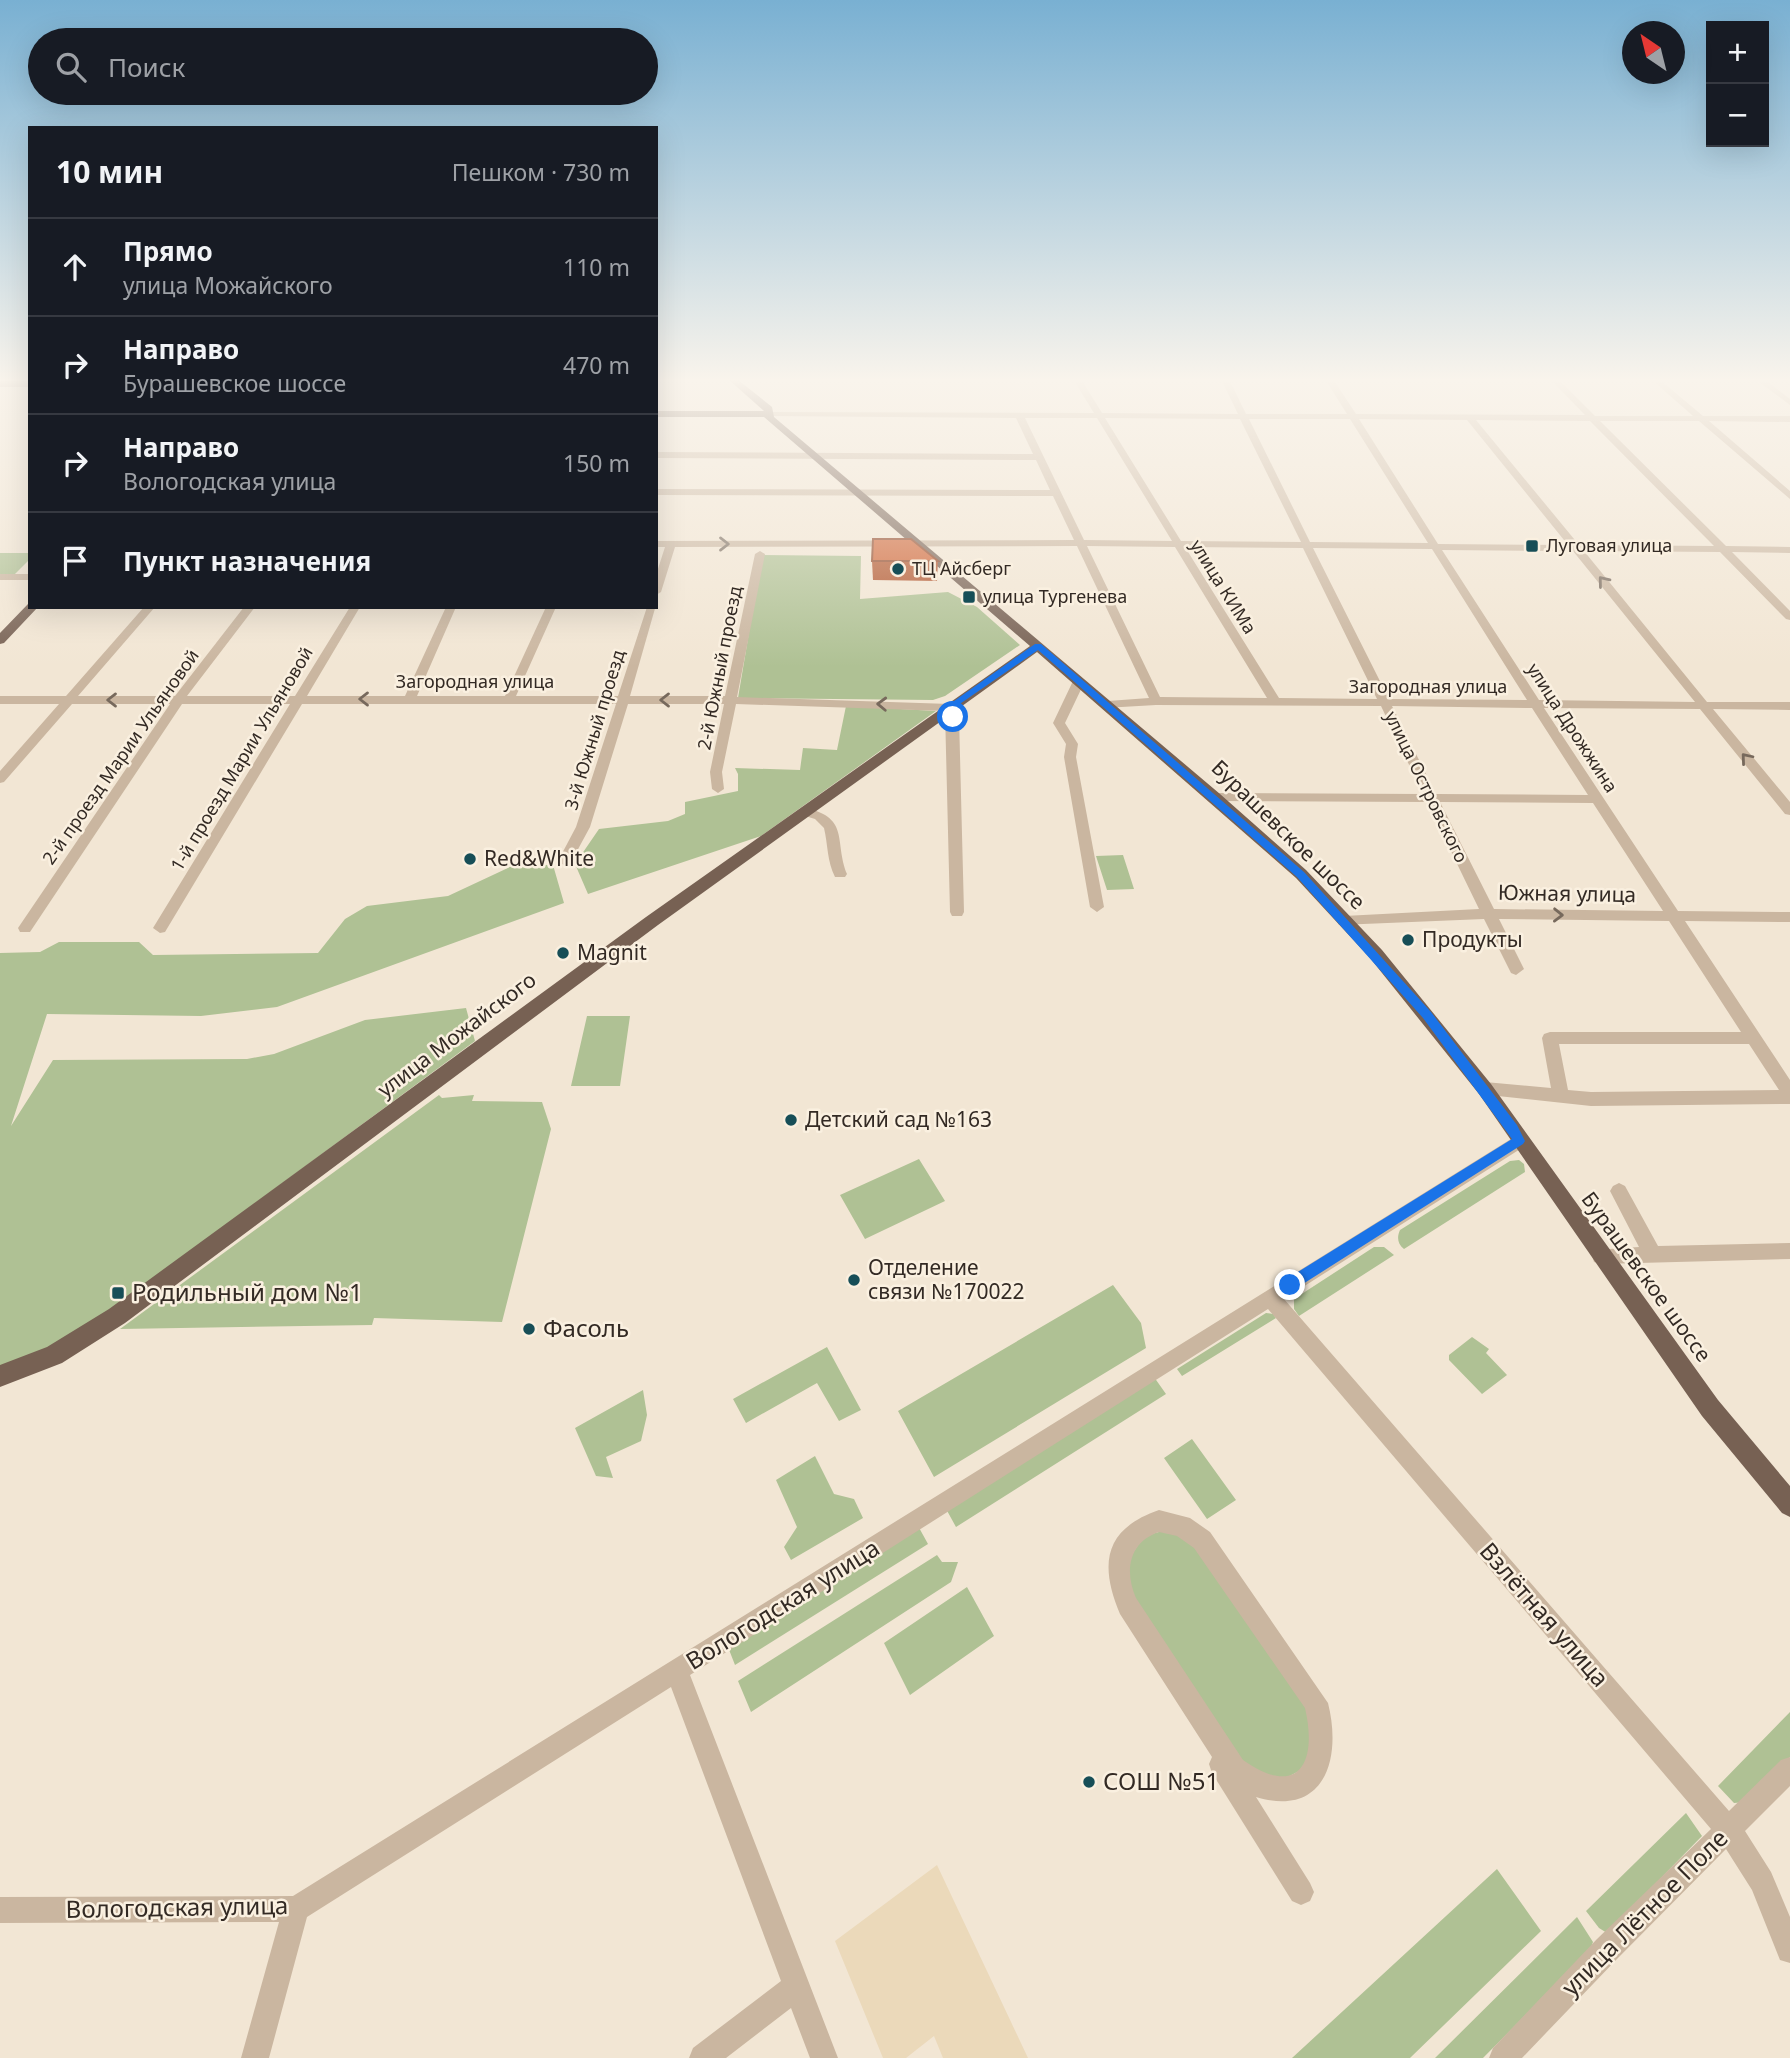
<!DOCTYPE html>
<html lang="ru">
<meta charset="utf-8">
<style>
body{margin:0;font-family:"Noto Sans",sans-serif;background:#242831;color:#f1f3f6}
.controls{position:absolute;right:21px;top:21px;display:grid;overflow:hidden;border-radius:0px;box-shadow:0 7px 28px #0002}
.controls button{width:63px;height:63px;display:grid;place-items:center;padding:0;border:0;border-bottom:2px solid #363941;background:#171b24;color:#f1f3f6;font:35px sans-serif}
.compass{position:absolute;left:1622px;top:21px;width:63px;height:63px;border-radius:50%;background:#171b24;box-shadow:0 7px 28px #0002;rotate:325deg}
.stop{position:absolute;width:21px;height:21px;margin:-16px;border:5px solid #1a73e8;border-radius:50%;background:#fff}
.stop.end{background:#1a73e8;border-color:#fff;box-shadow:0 2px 7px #0008}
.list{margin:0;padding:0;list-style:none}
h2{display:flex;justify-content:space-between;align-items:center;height:91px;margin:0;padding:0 28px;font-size:30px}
h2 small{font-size:23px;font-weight:400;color:#9ea1a6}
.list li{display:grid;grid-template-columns:46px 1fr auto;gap:21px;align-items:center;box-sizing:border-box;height:98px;padding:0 28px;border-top:2px solid #363941}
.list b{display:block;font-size:26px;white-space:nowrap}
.list p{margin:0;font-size:23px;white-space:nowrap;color:#9ea1a6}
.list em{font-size:23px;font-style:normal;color:#9ea1a6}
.icon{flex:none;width:38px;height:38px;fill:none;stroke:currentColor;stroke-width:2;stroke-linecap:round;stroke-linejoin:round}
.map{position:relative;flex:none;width:1790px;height:2058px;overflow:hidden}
.search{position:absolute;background:#171b24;box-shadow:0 7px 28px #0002;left:28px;top:28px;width:630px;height:77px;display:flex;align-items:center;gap:18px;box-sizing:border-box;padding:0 24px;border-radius:38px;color:#9ea1a6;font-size:26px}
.panel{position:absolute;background:#171b24;box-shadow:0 7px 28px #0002;left:28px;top:126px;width:630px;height:483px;border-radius:0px}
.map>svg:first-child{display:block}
</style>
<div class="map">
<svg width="1790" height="2058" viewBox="0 0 1790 2058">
<rect width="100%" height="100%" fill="#f2e6d4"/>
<path fill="#afc194" d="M0,553h30v6l-19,19h-11z
M762,555l99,1 -1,43 88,-7 29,15 43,38 -75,51 -12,4 -195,-2z
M846,706l90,5 -175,125 -173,58 -13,-30 24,-35 69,-8 17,-7v-12l53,-11v-17l-3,-6 65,2 3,-22 34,2z
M1123,855l11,34 -27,1 -11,-34z
M514,865h39l11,38 -287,104 -76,9 -154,-2 -36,112 42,-66 194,-1 27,-5 91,-34 101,-12 9,33 -385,284 -37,21 -53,21v-414l40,-1 19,-10h80l14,13 165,-2 27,-34 22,-13 81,-10z
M587,1016h43l-10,70h-49z
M439,1095l3,3 32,-3 -2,6 70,1 9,27 -49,193 -128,-4 -2,7 -252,4z
M919,1159l26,42 -80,38 -25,-44z
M1519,1160l5,4 1,8 -121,77c-7,-6 -7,-12 -4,-19l110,-69z
M1374,1247h10l10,8 -95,61 -5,-7v-10z
M1113,1285l28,38 5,25 -212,129 -36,-66z
M1266,1313l7,1 3,4 -94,58 -5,-7z
M1472,1337l17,12 -3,4 21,22 -25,19 -33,-34v-5z
M827,1347l34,63 -22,11 -22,-38 -71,40 -13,-24z
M1154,1377l12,17 -210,133 -11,-20z
M643,1390l4,25 -6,26 -35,16 7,21 -17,-2 -21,-48z
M1192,1439l44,61 -29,19 -43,-61z
M815,1456l19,38 20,5 9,19 -72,42 -7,-13 13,-20 -21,-47z
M917,1524l11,20 -193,121 -9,-23z
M1168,1531l22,8 113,152 13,42 -13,36 -21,11 -38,-11 -110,-163 -9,-36c10,-22 16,-38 43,-39z
M937,1555l5,7h16l-7,20 -200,130 -13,-31z
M967,1587l27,49 -84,59 -26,-52z
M1790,1712v45l-44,45 -12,1 -16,-17z
M1686,1813l16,23 -95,97 -8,-5 -13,-17z
M1497,1869l44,62 -131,127h-118z
M1577,1917l16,25 -3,8 -107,108h-48z"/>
<path fill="#ebd9ba" d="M937,1865l91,193h-85l-9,-22 -28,22h-23l-48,-117z"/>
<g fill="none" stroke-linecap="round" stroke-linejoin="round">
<path fill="#cab6a0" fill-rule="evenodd" d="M730,379h205l-4,2 -198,1z
M1073,379h8l21,34 136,1 -17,-35h8l17,35h101l-22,-35h8l23,35 229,1 -35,-36h8l37,37h98l-42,-37h8l44,37h87v6l-81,-1 81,70v8l-91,-78h-99l126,125 64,1v6l-58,-1 58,59v9l-4,-1 -66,-67 -136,-1 123,151h83v8l-77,-1 77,93v13l-5,-1 -85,-105 -156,-1 134,203 112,1v10l-105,-1 105,159v24l-199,2 -112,-12 -2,-5 2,-5 6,-2 66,6 -9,-50 2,-4 6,-2h191l-72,-111 -170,-2 25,50 -8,6 -5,-2 -27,-54 -145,6 -2,-4 2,-4 5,-1 135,-7 -52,-107 -212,-1 -6,-4 6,-4 208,1 -42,-88 -225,-1 -52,3 -2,-3 6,-4 41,-3 -72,-152 -402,1 -14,45 -5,3v-20l9,-28h-9v-6l418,-1 -21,-44 -397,-1v-6l394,1 -14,-30 -380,-2v-6l377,2 -17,-36 -249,-2 -4,-2 4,-2 327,1zM1025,418h72l75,123 -88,-1zM1105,418l135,1 61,123 -120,-1zM1249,419h101l78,124 -118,-1zM1359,419l108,1 101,125 -130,-1zM1476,420l114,1 124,125 -135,-1zM1087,546l88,1 92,151 -107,-1zM1185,547l118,1 74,151 -98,-1zM1313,548l119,1 95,151 -138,-1zM1442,550l131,1 122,151 -156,-2zM1392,706l140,2 56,87 -152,-1zM1440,802l153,1 70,108 -169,-2zM1559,1044h190l30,46 -188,2 -23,-2z
M1755,379h9l26,20v6z
M760,551l5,3 -28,143 213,7 6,4 3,9 5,195 -2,4h-10l-2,-4 -5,-201 -209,-7 -14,68 2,17 -6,4 -6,-4 -2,-17 14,-68h-96l-38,123 -20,37 -5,2 -7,-5 18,-34 40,-123h-314l-137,228 -5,1 -7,-5 137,-224h-108l-152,228h-10l-2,-4 152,-224h-98l-68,78 -4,1v-12l59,-67h-59v-8h66l78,-89h11l-77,89h97l69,-89h11l-68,89h108l55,-89h10l-53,89h98l41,-89h10l-39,89h88l41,-89h10l-40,89h102l29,-89 9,-2 -26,91h95l30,-142z
M0,574h30v6h-30z
M1079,678l6,3 -20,42 13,21 -2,13 28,150 -7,5 -7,-5 -26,-150 2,-13 -13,-21 20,-42z
M807,808c43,11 27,33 40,66l-2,3h-10c-8,-16 -7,-32 -11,-49l-9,-9 -13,-4v-6z
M1519,1134l6,2 3,5 -3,5 -241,153 445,512 52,-51 9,-3v29l-45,45 26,41 19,45v46l-10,-3 -28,-70 -26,-41 -109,110 -95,99h-33l4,-10 104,-109 114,-110 -443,-520 -578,366 148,383h-28l-19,-50 -65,50h-37l4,-10 88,-67 -110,-294 -364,230 -38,141h-28l38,-136 -279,1v-26l293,-1z
M1619,1183l6,3 33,60 132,-3v16l-189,5 -7,-2 -2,-6 2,-6 45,-3 -29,-56 3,-5z
M1159,1510l31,8 20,14 118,171c14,55 -3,115 -72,94l54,86 4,9 -4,9 -9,4 -9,-4 -80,-128 -3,-9 3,-7 -92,-143c-21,-50 -16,-85 39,-104zM1159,1532l18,4 17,12 111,160c13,55 -7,91 -62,52l-107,-162c-12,-27 -7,-56 23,-66z"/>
<path fill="#776153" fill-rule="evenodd" d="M728,379h9l35,28 2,10 446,377 86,76 76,80 109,134 227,316 72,86v31l-8,-4 -80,-97 -223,-322 -109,-136 -74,-80 -259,-226 -379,273 -533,398 -63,40 -62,24v-22l47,-18 62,-38 537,-392 384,-271 -266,-229h-108v-6h108z
M0,381h30v6h-30z
M28,604l10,3 -34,36 -4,1v-11z"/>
</g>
<path fill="#b1562e" d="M872,561h66l-1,20 -64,-1z"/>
<path fill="#ce6436" stroke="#904626" stroke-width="2" d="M873,539h38l27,22h-66z"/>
<defs><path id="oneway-chevron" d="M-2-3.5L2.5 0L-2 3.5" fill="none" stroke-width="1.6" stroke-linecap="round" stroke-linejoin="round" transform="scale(1.75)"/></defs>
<g stroke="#77695c">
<use href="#oneway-chevron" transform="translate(724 544)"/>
<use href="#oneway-chevron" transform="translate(1603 581) rotate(-129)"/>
<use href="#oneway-chevron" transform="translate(364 699) rotate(180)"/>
<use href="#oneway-chevron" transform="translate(112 700) rotate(180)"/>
<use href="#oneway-chevron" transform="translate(665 700) rotate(-180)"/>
<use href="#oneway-chevron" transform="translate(882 704) rotate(-178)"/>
<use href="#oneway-chevron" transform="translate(1746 758) rotate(-130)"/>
<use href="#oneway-chevron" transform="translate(1558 915) rotate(1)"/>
</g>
<linearGradient id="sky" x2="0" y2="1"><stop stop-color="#79b0d2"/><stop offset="0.57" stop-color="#f9f4ec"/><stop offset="1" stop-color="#f9f4ec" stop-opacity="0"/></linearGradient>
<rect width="1790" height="667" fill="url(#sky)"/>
<path fill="#1a73e8" d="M1035,644h6l263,228 127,140 86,113 8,16 -2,3 -228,145h-10v-9l227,-141 -89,-121 -126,-141 -259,-227 -84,58 3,9 -7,1 -3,-12z"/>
<g fill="#174e57" stroke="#faf0e0" stroke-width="2.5">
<rect x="1525" y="539" width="14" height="14" rx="3.5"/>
<circle cx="898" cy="569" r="7"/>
<rect x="962" y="590" width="14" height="14" rx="3.5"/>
<circle cx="470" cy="859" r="7"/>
<circle cx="1408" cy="940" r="7"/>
<circle cx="563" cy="953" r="7"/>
<circle cx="791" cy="1120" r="7"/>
<circle cx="854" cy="1280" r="7"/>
<rect x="111" y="1286" width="14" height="14" rx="3.5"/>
<circle cx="529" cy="1329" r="7"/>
<circle cx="1089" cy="1782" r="7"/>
</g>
<g text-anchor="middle" stroke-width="5" stroke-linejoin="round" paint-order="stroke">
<g font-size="18" fill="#332a24" stroke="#faf0e0" text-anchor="start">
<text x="1546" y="552">Луговая улица</text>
<text x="912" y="575">ТЦ Айсберг</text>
<text x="983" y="603">улица Тургенева</text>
</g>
<g font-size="18" fill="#332a24" stroke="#faf0e0">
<text transform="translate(1223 587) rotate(58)" y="6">улица КИМа</text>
<text transform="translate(720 668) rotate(-79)" y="6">2-й Южный проезд</text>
<text x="475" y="688">Загородная улица</text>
<text x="1428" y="693">Загородная улица</text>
<text transform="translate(1572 728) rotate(57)" y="6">улица Дрожжина</text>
<text transform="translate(595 730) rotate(-73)" y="6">3-й Южный проезд</text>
<text transform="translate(121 757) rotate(-55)" y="6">2-й проезд Марии Ульяновой</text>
<text transform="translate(242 759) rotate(-59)" y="6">1-й проезд Марии Ульяновой</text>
<text transform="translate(1426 787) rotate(64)" y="6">улица Островского</text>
</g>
<g font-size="21" fill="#332a24" stroke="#faf0e0">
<text transform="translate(1288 835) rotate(44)" y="7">Бурашевское шоссе</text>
<text transform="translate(1567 894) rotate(1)" y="7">Южная улица</text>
<text transform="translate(457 1035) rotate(-37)" y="7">улица Можайского</text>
<text transform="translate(1646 1277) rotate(54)" y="7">Бурашевское шоссе</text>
</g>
<g font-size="21" fill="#332a24" stroke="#faf0e0" text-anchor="start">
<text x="484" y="866">Red&amp;White</text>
<text x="1422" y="947">Продукты</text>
<text x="577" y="960">Magnit</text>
<text x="805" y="1127">Детский сад №163</text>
<text x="868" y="1275">Отделение<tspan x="868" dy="24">связи №170022</tspan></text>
</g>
<g font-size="24" fill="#332a24" stroke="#faf0e0" text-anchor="start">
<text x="132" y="1301">Родильный дом №1</text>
<text x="543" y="1337">Фасоль</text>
<text x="1103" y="1790">СОШ №51</text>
</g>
<g font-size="24" fill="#332a24" stroke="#faf0e0">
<text transform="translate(783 1605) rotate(-32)" y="8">Вологодская улица</text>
<text transform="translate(1544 1615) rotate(49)" y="8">Взлётная улица</text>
<text transform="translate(177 1908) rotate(-1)" y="8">Вологодская улица</text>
<text transform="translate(1645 1913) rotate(-45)" y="8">улица Лётное Поле</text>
</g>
</g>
</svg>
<div class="controls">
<button>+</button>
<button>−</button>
</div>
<svg class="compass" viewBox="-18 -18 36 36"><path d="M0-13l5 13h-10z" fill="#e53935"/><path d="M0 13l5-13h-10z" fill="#9ea1a6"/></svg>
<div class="stop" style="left:953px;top:717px"></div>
<div class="stop end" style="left:1290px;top:1285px"></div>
<div class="search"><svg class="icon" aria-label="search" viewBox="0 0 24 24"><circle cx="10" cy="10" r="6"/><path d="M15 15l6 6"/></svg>Поиск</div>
<section class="panel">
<h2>10 мин<small>Пешком · 730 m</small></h2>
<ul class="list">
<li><svg class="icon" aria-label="ahead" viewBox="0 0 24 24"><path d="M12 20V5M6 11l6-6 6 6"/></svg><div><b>Прямо</b><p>улица Можайского</p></div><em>110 m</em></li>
<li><svg class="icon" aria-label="right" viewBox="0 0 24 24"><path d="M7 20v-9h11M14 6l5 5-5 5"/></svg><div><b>Направо</b><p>Бурашевское шоссе</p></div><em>470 m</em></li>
<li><svg class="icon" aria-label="right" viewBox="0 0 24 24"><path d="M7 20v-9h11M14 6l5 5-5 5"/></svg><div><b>Направо</b><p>Вологодская улица</p></div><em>150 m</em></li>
<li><svg class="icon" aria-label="arrive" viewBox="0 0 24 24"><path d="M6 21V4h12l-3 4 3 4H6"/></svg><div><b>Пункт назначения</b></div></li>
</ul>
</section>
</div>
